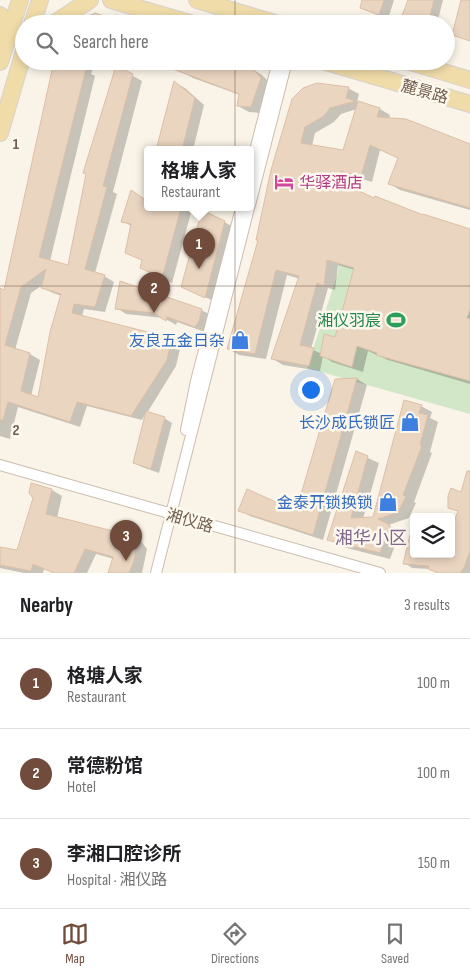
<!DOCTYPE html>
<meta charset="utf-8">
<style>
body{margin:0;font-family:"Sofia Sans Condensed","Noto Sans SC",sans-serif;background:#f2f2f2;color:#202124}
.controls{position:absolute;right:15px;bottom:15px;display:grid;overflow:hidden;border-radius:5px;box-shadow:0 2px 8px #0003}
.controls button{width:45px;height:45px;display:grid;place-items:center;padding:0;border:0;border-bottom:1px solid #e0e0e0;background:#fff;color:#202124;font:25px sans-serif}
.you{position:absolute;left:310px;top:389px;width:18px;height:18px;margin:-12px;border:4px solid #fff;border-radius:50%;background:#1a73e8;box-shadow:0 0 0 8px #1a73e833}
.badge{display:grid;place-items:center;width:32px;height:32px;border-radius:50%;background:#714c3d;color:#fff;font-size:16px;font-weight:700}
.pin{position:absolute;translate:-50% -41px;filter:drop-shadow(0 1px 2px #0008)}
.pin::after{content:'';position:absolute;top:26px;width:18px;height:15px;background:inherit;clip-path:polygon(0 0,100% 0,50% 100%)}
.popup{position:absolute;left:144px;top:146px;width:110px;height:65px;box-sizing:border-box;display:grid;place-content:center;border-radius:5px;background:#fff;filter:drop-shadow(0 1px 4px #0005);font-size:16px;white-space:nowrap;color:#757577}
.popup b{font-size:19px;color:#202124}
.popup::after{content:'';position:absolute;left:50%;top:100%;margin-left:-10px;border:10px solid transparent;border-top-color:#fff}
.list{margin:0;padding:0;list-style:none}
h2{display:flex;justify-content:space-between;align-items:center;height:65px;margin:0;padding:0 20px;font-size:21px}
h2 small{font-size:16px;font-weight:400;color:#757577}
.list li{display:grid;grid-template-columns:32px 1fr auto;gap:15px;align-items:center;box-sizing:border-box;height:90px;padding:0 20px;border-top:1px solid #e0e0e0}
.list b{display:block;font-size:19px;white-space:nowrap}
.list p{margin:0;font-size:16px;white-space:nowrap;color:#757577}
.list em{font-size:16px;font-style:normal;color:#757577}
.icon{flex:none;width:28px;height:28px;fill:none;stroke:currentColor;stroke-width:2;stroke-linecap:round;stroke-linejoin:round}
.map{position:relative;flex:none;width:470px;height:573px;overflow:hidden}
.search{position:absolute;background:#fff;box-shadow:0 2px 8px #0003;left:15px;right:15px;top:15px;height:55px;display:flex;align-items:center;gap:12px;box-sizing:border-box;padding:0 18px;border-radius:28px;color:#757577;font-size:19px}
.sheet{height:335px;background:#fff}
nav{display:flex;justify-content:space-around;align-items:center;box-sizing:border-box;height:70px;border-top:1px solid #e0e0e0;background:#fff;font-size:14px;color:#757577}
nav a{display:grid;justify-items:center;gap:2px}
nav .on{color:#714c3d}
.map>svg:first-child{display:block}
</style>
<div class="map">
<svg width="470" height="573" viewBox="0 0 470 573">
<rect width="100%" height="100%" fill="#faf4e8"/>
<path fill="#d2e6c8" d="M340,229l130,36v149l-163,-46 31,-96z"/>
<path fill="#0003" fill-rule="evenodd" d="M364,0h30l-6,19 -26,-11z
M409,0h34l-6,24h-22l-12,-6z
M55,61h41l-5,13 4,2 -45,185 19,5 55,-195 18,10 -29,111 4,2 -22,79 9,3 10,6 -9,30 -21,-3 -2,8 89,22 10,6 -5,21 -29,47 17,5 8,5 -13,50 -17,-6 -8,-4 12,-50 -4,7 -55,-14 -7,21 -62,-20 -8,32 -10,-3v-146l4,2zM44,284l-1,4 10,5 9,3 -23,102 -8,-2 9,-36 -10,-6 -15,-4 16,-57z
M158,62l93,6 11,7 10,10 -10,28 -13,-1 -11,-6 2,-11 -47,-17 -11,-6 -13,-4z
M175,83l10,5 19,17 -11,45h-36z
M348,88l11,6 -2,8 23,7 10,6 -1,4 81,26v65l-70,-20 -10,-6 9,-26 -19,-8 -8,32 -20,-6 -4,11 27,13 49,17 46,13v154l-82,-24 -20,-9 -5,21 -31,-10 -9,-6 -3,15 -37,-6 -10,-6 27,-80 -13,-4 -21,84 -27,-4 -10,-6 30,-109 23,-106zM357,109l-13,42 -32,-5 3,-13 19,-11 7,-8zM338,265l17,5 -19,68 -14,16 -11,-5 17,-61 7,2z
M141,197l7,5v6h41l3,1 -20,74 -21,-10 -8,-12 -16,-9 4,-26 -9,-5z
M212,215l23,13 -19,74 -23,-10z
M117,308l84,2 10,5 -6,17 -28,-10 -1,3 -12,-7 -38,-4z
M357,379l10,6 -44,155 -73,-24 -10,-6 57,3 39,-133z
M421,406l11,6 -2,6 8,4 -8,30 2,1 -18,49 2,1 -7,15 -21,7 12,7 -10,27 -51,-13 -10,-7 28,-86 22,10 -16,56 11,-1z
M52,490l10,6 -5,22 60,16 11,-2 11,6 8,11 -5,24h-33l5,-14 -18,-5 -9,19h-34l-9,-4 -1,4h-19l-24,-5v-20l18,4z
M470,504v69h-33l-7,-4 -18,-1 -7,-5 7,-30h2v21h37l8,-42 -9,-5z"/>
<path fill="#ead5c1" stroke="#ddbfa5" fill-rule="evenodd" d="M362,0h22l-5,15 -19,-7z
M408,0h26l-6,24h-12l-15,-6z
M461,0h9v41l-18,-6z
M95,13l26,9v2h-48z
M54,61h30l-3,7 5,1 -47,188 29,8 18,-91 -3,-1 32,-104 10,1 8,4 -30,112 4,1 -22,82 20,6 -10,32 -21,-3 -2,9 100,25 -5,22 -36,56 -54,-14 -7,20 -62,-20 -5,18h-3v-132l4,2zM46,269l-5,19 20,6 -11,38 -12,65 -17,-6 9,-38 -25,-8 16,-58z
M152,61h79l20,6 10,11 -10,29 -14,-1 2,-12z
M174,81l21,17 -13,52h-26z
M317,83l32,4 -3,11 10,3 -26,7 -6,8 -19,11 -4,16 42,7 15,-49 22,7 -3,9 29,2 64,25v64l-82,-24 10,-26 -28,-13 -9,32 -20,-6 -3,10 36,17 1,-2 48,19v-1l47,15v80l-3,9 3,1v62l-94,-26 1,-2 -20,-7 -5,21 -32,-11 4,-22 11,3 19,-69 -27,-8 -3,26 -7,-3 -17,62 14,3 -5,18 -38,-7 28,-83 -23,-6 -21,84 -28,-5 31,-109h-2l15,-70 21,-71 11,-11z
M131,190l16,11 -1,7h35l-19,70 -22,-10 2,-8 -17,-7 6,-29 -10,-2z
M202,210l23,11 -20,77 -24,-11z
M120,281l82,28 -3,12 -4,6 -28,-10 -1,4 -12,-8 -39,-4z
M357,378l-44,157 -75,-24 9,-22 49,22 39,-132z
M404,400l18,5 -3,8 9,2 -8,30 2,1 -19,49 3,1 -8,16 -20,7 12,6 -10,28 -53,-13 29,-89 12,5 -17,62 22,-1z
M146,411l19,6 -14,52 -18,-6z
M467,471h3v80l-6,17 -4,5h-22l-10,-4 1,-3 -26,-2 7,-29 4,1v18h37v-24l7,-19 -10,-3v-12l3,-8 10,4z
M31,483l21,6 -6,25 71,18 11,-1 9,11 -3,19 -5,12h-21l5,-16 -28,-8 -11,24h-20l-21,-9 -2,7 -31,-6v-18l17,3 16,-52 -4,-5z"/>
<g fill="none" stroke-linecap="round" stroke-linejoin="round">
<g stroke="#cbbdaf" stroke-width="12">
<path id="street" d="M250,170l28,-109
M250,205l37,-144
M186,430l10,-49 45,-173
M0,465l380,108
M156,573l93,-365"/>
</g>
<g stroke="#d7d2ce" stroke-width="18">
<path id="primary" d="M111,0l82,24
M197,0l81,24
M0,15l7,26
M32,24l8,-24
M53,24l37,-24
M323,61l147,43
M407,61l63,19
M0,62l20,-62
M0,133l24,-82"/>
</g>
<use href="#street" stroke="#fff" stroke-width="10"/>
<use href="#primary" stroke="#f0dca9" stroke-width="16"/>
</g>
<path fill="none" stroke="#715e4f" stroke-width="1" stroke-opacity="0.55" d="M235,0v24M235,61v512M0,286h470"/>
<defs>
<g id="hotel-bare" transform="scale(1.5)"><path d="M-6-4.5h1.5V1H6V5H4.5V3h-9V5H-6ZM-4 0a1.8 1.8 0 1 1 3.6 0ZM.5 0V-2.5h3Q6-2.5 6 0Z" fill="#d1479c" stroke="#fdf8ee" stroke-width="2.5" paint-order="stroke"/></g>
<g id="stadium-bare" transform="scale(1.5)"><path d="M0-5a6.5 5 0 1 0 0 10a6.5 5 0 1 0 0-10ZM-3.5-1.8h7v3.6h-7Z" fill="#2e9e5b" stroke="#fdf8ee" stroke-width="2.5" paint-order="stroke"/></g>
<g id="shop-bare" transform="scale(1.5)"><path d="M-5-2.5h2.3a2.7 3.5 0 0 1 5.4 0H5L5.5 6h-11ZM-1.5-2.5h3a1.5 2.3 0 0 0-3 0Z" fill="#3f7fe0" stroke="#fdf8ee" stroke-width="2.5" paint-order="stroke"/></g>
</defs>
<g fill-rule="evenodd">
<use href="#hotel-bare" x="284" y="182"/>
<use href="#stadium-bare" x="396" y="320"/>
<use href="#shop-bare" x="240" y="340"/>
<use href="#shop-bare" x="410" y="422"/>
<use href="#shop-bare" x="388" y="502"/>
</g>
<g text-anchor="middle" stroke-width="5" stroke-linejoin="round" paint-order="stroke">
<g font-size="16" fill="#715e4f" stroke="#fdf8ee">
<text transform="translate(425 91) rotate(16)" y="6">麓景路</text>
<text transform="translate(190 520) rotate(16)" y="6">湘仪路</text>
</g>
<g font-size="16" fill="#b23c85" stroke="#fdf8ee" text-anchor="start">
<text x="299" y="188">华驿酒店</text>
</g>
<g font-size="16" fill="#27864d" stroke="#fdf8ee" text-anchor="end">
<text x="381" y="326">湘仪羽宸</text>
</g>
<g font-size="16" fill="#366cbe" stroke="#fdf8ee" text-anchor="end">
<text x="225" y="346">友良五金日杂</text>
<text x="395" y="428">长沙成氏锁匠</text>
<text x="373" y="508">金泰开锁换锁</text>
</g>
<g font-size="18" fill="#83678d" stroke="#fdf8ee">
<text x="371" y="544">湘华小区</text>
</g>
</g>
<g font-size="16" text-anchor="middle" font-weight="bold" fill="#715e4f" stroke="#fdf8ee" stroke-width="5" stroke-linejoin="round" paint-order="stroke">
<text x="16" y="149">1</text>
<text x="16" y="435">2</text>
</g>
</svg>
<div class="controls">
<button><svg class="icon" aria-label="layers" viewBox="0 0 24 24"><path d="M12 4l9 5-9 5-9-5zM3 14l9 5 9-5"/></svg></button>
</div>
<div class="you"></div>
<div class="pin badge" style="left:199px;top:269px">1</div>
<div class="popup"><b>格塘人家</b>Restaurant</div>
<div class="pin badge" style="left:154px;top:313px">2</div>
<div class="pin badge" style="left:126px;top:561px">3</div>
<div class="search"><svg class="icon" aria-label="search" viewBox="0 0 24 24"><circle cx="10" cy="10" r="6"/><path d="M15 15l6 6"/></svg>Search here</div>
</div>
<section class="sheet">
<h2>Nearby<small>3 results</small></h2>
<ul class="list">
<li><span class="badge">1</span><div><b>格塘人家</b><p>Restaurant</p></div><em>100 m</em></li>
<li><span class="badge">2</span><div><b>常德粉馆</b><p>Hotel</p></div><em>100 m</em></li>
<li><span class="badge">3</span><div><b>李湘口腔诊所</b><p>Hospital · 湘仪路</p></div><em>150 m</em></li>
</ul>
</section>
<nav>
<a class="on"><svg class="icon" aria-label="map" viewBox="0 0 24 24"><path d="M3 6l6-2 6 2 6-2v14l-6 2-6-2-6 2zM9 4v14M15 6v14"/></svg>Map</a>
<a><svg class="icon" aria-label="directions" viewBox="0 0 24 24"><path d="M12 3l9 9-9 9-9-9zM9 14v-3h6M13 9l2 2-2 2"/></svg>Directions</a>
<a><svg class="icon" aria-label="saved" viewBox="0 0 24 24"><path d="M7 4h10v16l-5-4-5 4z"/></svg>Saved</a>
</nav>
